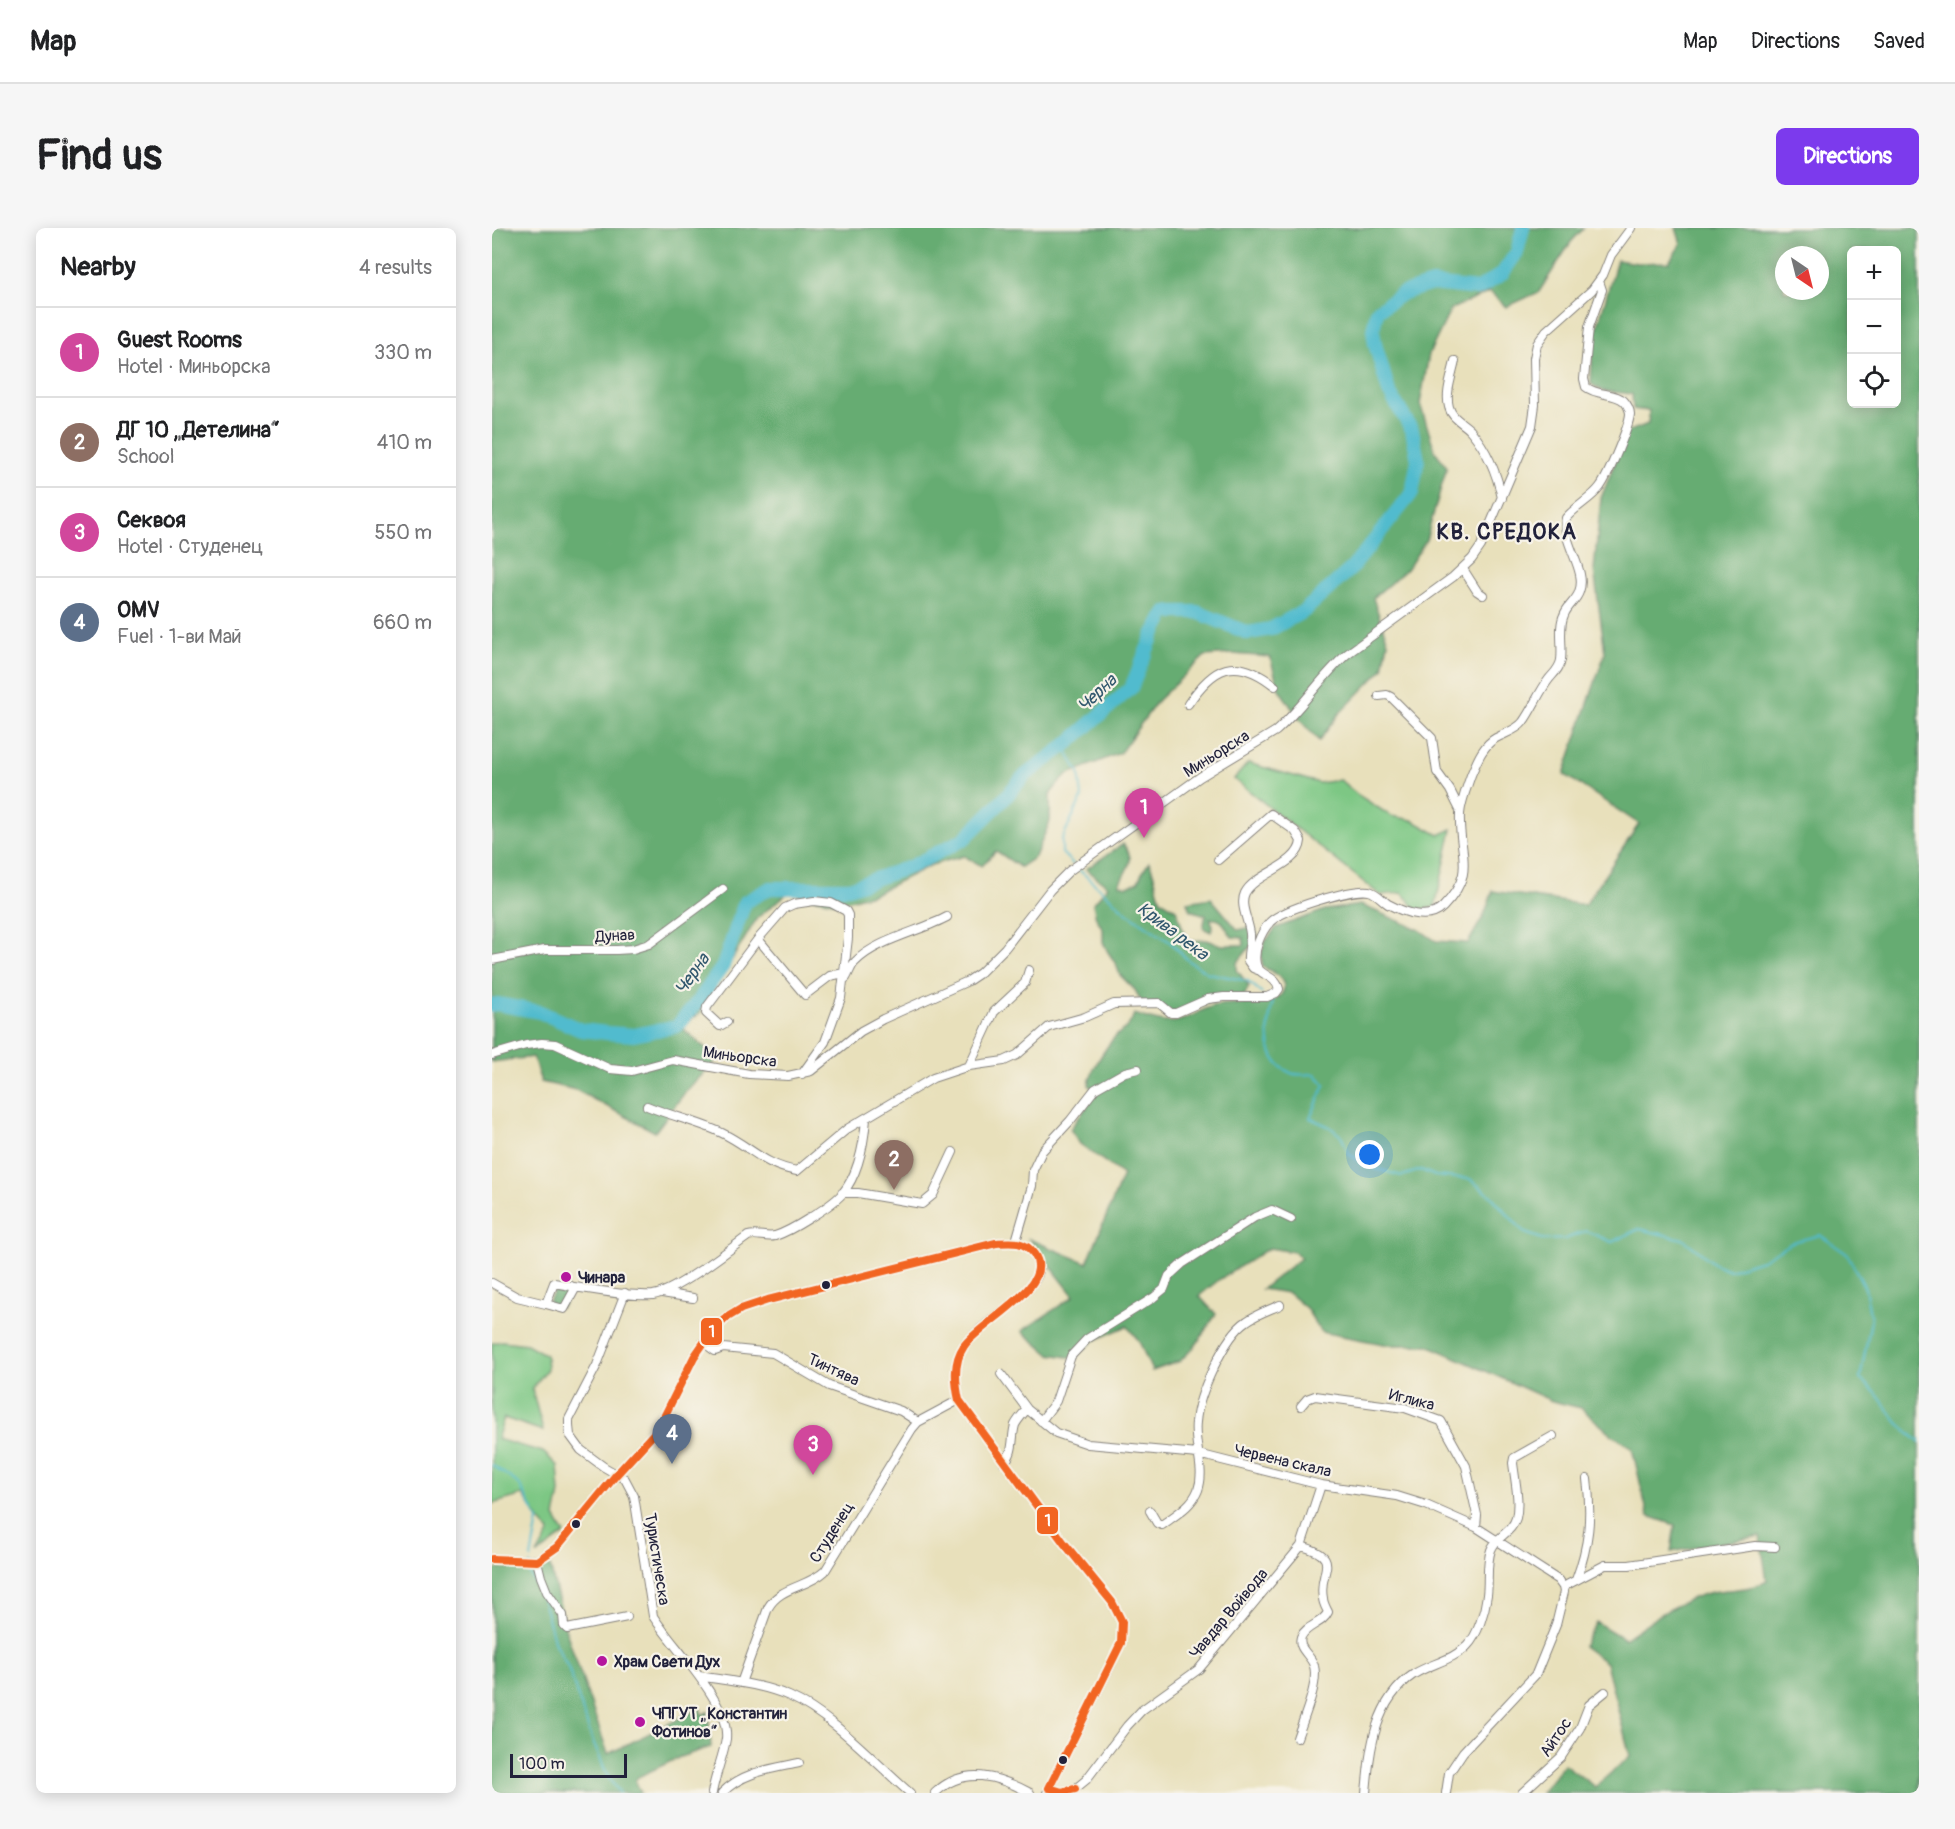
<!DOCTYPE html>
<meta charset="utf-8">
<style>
body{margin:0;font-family:Pangolin,sans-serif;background:#f6f6f6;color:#202124}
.controls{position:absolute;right:18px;top:18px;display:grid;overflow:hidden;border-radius:9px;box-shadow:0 3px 15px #0003}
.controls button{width:54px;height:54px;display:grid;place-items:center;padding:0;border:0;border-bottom:2px solid #e0e0e0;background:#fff;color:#202124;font:30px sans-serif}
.compass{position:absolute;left:1283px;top:18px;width:54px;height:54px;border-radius:50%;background:#fff;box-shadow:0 3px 15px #0003;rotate:145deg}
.scale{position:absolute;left:18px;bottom:15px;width:117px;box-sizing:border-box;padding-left:6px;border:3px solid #22223b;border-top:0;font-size:16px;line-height:21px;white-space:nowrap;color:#22223b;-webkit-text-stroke:4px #f7f3e8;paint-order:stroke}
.you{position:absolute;left:878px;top:927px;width:21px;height:21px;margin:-15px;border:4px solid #fff;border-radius:50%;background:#1a73e8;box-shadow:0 0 0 9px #1a73e833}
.badge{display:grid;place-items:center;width:39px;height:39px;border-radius:50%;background:#7c3aed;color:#fff;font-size:20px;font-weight:700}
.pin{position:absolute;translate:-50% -50px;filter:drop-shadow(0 2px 3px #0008)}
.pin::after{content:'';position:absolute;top:32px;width:21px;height:18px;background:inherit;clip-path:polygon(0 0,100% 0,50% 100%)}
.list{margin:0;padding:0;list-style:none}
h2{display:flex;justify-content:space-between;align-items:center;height:78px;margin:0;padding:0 24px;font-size:26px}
h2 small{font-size:20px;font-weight:400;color:#757577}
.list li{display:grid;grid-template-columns:39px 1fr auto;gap:18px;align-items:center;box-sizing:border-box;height:90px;padding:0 24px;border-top:2px solid #e0e0e0}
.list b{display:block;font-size:22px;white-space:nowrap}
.list p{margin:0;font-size:20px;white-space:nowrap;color:#757577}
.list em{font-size:20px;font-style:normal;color:#757577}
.icon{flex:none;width:33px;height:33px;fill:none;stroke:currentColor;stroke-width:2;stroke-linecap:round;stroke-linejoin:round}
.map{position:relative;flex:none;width:1427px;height:1565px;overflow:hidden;border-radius:9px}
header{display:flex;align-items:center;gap:36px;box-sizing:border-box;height:84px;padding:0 30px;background:#fff;border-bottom:2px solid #e0e0e0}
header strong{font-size:28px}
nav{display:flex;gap:33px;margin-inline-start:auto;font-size:21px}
.intro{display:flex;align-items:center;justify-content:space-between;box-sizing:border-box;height:144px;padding:0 36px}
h1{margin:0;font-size:42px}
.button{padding:15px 27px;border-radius:9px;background:#7c3aed;color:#fff;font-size:21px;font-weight:700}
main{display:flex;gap:36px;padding:0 36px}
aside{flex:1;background:#fff;border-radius:9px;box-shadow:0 3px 15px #0003}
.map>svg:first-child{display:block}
</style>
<header>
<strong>Map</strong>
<nav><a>Map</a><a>Directions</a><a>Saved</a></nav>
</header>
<div class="intro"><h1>Find us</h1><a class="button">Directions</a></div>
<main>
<aside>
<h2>Nearby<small>4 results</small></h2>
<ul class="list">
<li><span class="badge" style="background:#d1479c">1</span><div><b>Guest Rooms</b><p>Hotel · Миньорска</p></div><em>330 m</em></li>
<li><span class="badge" style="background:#8d6e63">2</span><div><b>ДГ 10 „Детелина“</b><p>School</p></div><em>410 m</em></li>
<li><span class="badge" style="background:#d1479c">3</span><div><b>Секвоя</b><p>Hotel · Студенец</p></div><em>550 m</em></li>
<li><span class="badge" style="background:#5c6f8a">4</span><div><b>OMV</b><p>Fuel · 1-ви Май</p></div><em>660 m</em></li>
</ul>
</aside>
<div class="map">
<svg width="1427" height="1565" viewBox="0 0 1427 1565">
<rect width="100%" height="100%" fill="#f7f3e8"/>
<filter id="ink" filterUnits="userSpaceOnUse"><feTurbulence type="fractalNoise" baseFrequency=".0167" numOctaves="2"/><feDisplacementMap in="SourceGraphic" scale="12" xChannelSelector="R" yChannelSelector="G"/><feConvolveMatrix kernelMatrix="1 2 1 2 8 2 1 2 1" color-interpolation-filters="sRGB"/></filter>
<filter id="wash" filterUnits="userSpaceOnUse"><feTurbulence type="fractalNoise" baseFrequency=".008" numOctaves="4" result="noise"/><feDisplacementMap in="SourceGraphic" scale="24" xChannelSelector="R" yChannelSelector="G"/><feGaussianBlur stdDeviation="1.35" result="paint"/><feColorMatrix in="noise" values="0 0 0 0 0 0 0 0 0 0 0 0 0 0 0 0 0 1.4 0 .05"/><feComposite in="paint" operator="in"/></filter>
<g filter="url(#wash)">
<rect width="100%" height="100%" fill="#e8e0bb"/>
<path fill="#7dc784" stroke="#507460" stroke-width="1.5" d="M756,535l71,20 21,-3 18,15 33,21 21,4 27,15 13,-6 -17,78 -18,3 -15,-17 -22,2 -146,-116z
M10,1113l25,3 19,11 1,14 -15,20 11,42 -39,-13 -7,21 46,13 15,14 2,27 -5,24 10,17 -28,21 13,-23 -7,-7 -20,-30 -31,9v-161z"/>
<path fill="#66ac72" stroke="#446756" stroke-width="1.5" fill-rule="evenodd" d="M0,0h1092l-13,14 -32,50 -33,15 -16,-15 -39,17 -22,45 -9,50 15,47 12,16 -21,73 -18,28 -35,30 15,44 -5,27 -45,46 -19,26 -20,-22 -20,-30 -9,-32 -37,-3 -28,2 -47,44 -38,53 -54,22 -16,19v27l-15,36 -15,10 -24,-16 -14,15 -18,-10 -33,9 -55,28 -38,10 -50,-10 -31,25 -57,95 -19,14 37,32 -32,32 -31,41 -79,-42 -35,-8 -8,-25 -41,5z
M1184,0h243v1565h-378l23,-29 31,23 35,-31 -24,-93 -23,-17 13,-24 28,17c28,-19 54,-39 88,-47 18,-3 38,-2 55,-11l-7,-45 -89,16 4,-27 -27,-9 -16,-68 -21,-14 -30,-26 -29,-7 -124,-56h-39l-68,-13 -15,-24 -18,-15 -26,-4 39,-31 -7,-6 -25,-4 -49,31 -21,17 17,18 -20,31 -16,16 -28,10 -13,-30 -12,-15 -32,14 -21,18 -25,-4 -27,-23 52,-35 -45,-57 58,24 36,-88 -43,-31 -10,-15 27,-36 -8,-8c2,-16 14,-33 24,-46 10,-11 16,-9 21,-25 11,3 24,9 36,8 15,0 28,-11 43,-16 17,-5 51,1 63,-7 19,-13 0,-27 -13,-32l-2,-11 3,-13 12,-15 49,-18 36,-5 57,24 18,12 32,2 16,-28 9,-24 92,14 54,-81 -75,-50 41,-121 -11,-83 7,-72 26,-66 21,-8 1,-13 -16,-2 -1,-15 -29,-3 -12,-7 2,-42 24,-82 21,3 31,-1 12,-18zM1360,22h44v154h-44zM1292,27h36v36h-36z
M631,616c14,17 4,23 -4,40l8,2 11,-4 4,-9 7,-11c6,12 7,25 12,38l15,9 11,32 20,-1 14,5h23l-1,-7 -11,-1c-7,-9 -8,-20 -22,-18l3,6 -2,7 -8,-4 3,-13 -16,-5 -3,-8 24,-4 27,32 14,-3 6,10 -21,26v7l12,16 -5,10 -16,1 -58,17 -9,-2 -4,-6 -14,-1 -8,-15 -15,-15 -4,-11 -8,-12 -5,-10v-13l-7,-11 -3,-14 15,-18 -22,-17z
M63,1061l15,4 -9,15 -13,-5z
M58,1338l16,65 42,123 92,-46 2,7 6,-3 3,35 -31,10 -42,20 -3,3 6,13h-149v-224z"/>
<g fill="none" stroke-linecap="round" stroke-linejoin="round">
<path stroke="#51bbce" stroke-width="2" d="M574,517v6l13,21 3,25 -20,42v14l11,11
M585,640l49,44 44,30 20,20 18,11 40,8 14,12
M777,771l4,2c-6,24 -11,60 18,72 6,3 17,1 24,1l10,11 -15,33 20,9 11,9 9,19 23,13 29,8 19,-6 14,6 35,3 20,16 35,38 20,7 20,-1 21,-8 26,11 27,-13 44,10 32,25 14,6 33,-10 31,-18 27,-7 27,19 18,34 6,32 -11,59 16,14 22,30 21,19
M0,1237l27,19 19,36 -7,38
M38,1336v11l11,18 14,51 13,23 24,72 17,40 11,14"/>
<path stroke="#51bbce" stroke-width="14" d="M0,777l5,-1 43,8 41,18 26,3 27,2 43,-9 22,-26 24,-34 22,-64 25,-14h79l63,-22 52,-27 40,-40 19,-22 43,-32 65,-57 22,-53 13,-23h31l51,21 23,-4 33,-18 48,-43 60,-75 6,-33 -6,-30 -23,-38 -14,-48 -2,-14 4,-19 26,-18 29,-9 46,5 24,-15 15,-22 6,-24"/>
</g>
</g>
<g filter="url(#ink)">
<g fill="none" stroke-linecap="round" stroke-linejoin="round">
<g stroke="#85817b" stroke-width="10">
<path id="minor" d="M963,133c-3,15 -10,32 -6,46 3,12 15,16 22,24 16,19 26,43 31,67
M971,341l14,22 6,4
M887,468l8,-1 4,2 41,41 5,34 13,18 10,20
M696,476c25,-37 47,-50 87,-18
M726,632l53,-46 24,17 6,10c-2,25 -46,32 -56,52 -6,12 4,28 5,41 1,9 -3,18 -2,27l5,7 5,2
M266,711l47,56 25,-19 14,-3
M0,732l53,-10h72l16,-1 16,-5 74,-55
M354,750c3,-5 5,-12 9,-16 21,-22 66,-31 92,-45
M235,794l-7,4 -14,-13 1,-6 51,-68 27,-31 9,-4 20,-3 17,2 15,8 2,4v23l-7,60 -16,44 -23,32
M0,827l34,-10 16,-2 13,1 55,25 22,2 41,-11 76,14 39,2 23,-5 50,-40 22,-12 85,-38 12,-8 25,-25 45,-58 19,-19 131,-94 76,-46c26,-23 45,-54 71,-77l106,-77 19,-18 9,-13 51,-120 3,-21 -1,-47 3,-14 9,-13 46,-41 11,-15 8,-20 20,-27
M477,838l25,-54 31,-29 4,-13
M155,878c24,10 52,16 75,27 29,14 41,32 75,38l50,-42 86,-51 36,-12 35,-5 13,-6 32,-28 36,-10 29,-13 45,-1 12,10h5l32,-14 16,-2h43l9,-4 3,-4c-4,-15 -21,-13 -23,-25 -3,-14 5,-32 14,-42 13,-13 82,-34 99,-31 8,2 13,9 19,13 15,8 41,18 55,3 35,-36 15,-52 17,-93 1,-13 7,-27 11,-39 6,-14 12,-30 25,-37 9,-5 21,-8 27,-16 10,-14 16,-30 26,-43 5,-6 11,-11 12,-19 2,-14 -3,-33 3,-45 3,-9 12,-14 15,-23 9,-22 -18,-49 -13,-74 10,-12 25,-19 34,-31 8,-11 29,-60 30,-73 0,-4 -3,-10 -6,-13 -10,-9 -27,-5 -38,-14l-2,-8 5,-52 13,-37 -3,-9
M350,965h16l64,11 11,-9 20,-43
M524,1013l16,-55 1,-16 9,-19 28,-30 25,-32 30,-17 13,-3
M0,1055l25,14 29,7
M62,1055l17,3 4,3 -11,20 -18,-5z
M82,1059c24,3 55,10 79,8 22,-3 75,-44 95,-59 9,-3 17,2 27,0 12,-4 22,-10 33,-17 11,-7 25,-15 34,-25 16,-19 22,-50 24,-75
M133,1065l-28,72 -28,54v7l1,9 11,15 23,17 21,12 9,17 19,120c19,31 77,86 73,123 -3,18 -11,36 -14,54
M170,1065l31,5
M211,1114l12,9 8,-3 50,5 56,33 72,25 17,11
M509,1146l26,35 29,24 32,11 110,10 123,31 76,11 29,9 50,22 82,53 5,7
M809,1178l6,-7 8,-3 90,12 36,13 25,45 11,49 -1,12
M549,1193l15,-20 15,-45 16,-17 66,-41 11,-9 5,-13 13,-12 73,-47 17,-7 19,9
M512,1235c11,-11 7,-25 11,-38 3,-6 8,-11 12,-16
M658,1283l7,12 5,2c13,-10 30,-19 36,-35 8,-22 -5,-45 -2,-68 2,-26 28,-86 51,-101 10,-7 22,-11 33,-16
M0,1331l45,2 20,-14 59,-72 42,-46 36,-72 18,-26 14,-13 15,-9 27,-9 228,-57c16,-1 28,-4 37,10 4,5 7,11 6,18 -5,26 -59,50 -75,75 -11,17 -9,35 -5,54l105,143 48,59 10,20 -1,21 -10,22 -64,128
M45,1333l4,16 6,15 16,23 1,11 3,3 60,-12
M1084,1352c13,-35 16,-63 11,-101
M1071,1359l42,-22h24l126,-19 20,1
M207,1448c30,5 62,8 90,20 43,19 85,66 121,97
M249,1455l27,-75c12,-22 39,-20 57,-37l87,-142 6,-7 41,-22
M805,1510c6,-18 22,-54 17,-72 -2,-10 -17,-17 -13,-29 5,-12 22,-13 27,-25 -2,-4 -5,-9 -5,-14 -6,-27 22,-40 -22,-52
M583,1561l11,-9 41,-54 15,-16 57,-41 102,-123 20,-61
M230,1565c20,-21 49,-24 77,-30
M443,1565c29,-28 64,-17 95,0
M874,1565c4,-44 8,-92 48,-119 16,-10 39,-14 53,-28 11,-11 18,-35 20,-51 2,-15 -1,-31 4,-45 5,-14 21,-17 25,-32 4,-16 -1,-38 -3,-55l1,-5 39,-22
M954,1565l3,-20 14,-21 73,-78 20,-49 8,-33 -1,-5
M1030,1565l39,-36 19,-29 9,-23 16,-13"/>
</g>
<use href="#minor" stroke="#fff" stroke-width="8"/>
<g stroke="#f7f3e8" stroke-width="12">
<path id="bus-1" d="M0,1331l45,2 20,-14 59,-72 42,-46 36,-72 18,-26 14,-13 15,-9 27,-9 228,-57c15,-1 28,-3 38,11 23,32 -54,68 -70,92 -11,16 -9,36 -5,54l105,143 48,59 10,20 -1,21 -72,145 13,4 13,-3"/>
</g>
<use href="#bus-1" stroke="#f26522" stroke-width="8"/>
</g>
</g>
<g fill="#b5179e" stroke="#f7f3e8" stroke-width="2">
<circle cx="74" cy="1049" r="6"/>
<circle cx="110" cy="1433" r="6"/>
<circle cx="148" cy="1494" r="6"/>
</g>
<g fill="#22223b" stroke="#f7f3e8" stroke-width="2">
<circle cx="334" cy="1057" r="5"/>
<circle cx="84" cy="1296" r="5"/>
<circle cx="571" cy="1532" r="5"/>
</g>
<g text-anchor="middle" stroke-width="4.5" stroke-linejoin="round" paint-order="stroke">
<g font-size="16" fill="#22223b" stroke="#f7f3e8">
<text transform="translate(724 525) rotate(-32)" y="6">Миньорска</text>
<text transform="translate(123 707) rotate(-4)" y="6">Дунав</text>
<text transform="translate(248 828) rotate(8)" y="6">Миньорска</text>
<text transform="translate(342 1141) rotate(25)" y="6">Тинтява</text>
<text transform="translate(920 1171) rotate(14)" y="6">Иглика</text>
<text transform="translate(791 1232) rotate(13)" y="6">Червена скала</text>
<text transform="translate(339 1304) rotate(-58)" y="6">Студенец</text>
<text transform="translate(166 1331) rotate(81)" y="6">Туристическа</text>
<text transform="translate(736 1385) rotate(-50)" y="6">Чавдар Войвода</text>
<text transform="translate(1063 1509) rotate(-56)" y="6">Айтос</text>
</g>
<g font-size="16" font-weight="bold" fill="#22223b" stroke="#f7f3e8" text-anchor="start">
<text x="86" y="1055">Чинара</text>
<text x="122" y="1439">Храм Свети Дух</text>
<text x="160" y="1491">ЧПГУТ „Константин<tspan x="160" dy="18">Фотинов“</tspan></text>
</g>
<g font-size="18" font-style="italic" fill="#32586e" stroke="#f7f3e8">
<text transform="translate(605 465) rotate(-43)" y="6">Черна</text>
<text transform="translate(681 703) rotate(37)" y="6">Крива река</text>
<text transform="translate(200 746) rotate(-55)" y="6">Черна</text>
</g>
<g font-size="22" font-weight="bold" letter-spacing="1.5" fill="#22223b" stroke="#f7f3e8">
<text x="1015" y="311">КВ. СРЕДОКА</text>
</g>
</g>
<g stroke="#f7f3e8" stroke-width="2">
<rect x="208" y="1089" width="23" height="29" rx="6" fill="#f26522"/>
<rect x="544" y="1278" width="23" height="29" rx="6" fill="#f26522"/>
</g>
<g font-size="16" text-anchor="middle" font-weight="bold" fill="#fff">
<text x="220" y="1109">1</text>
<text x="556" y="1298">1</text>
</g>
</svg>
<div class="controls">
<button>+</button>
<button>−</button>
<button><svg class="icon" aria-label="locate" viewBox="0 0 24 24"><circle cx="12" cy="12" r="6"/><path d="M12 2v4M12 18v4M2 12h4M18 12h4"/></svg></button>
</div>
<svg class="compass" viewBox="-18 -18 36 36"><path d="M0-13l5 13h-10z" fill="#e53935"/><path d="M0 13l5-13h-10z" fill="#757577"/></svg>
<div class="scale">100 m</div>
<div class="you"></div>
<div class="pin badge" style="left:652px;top:610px;background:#d1479c">1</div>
<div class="pin badge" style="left:402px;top:962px;background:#8d6e63">2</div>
<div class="pin badge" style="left:321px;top:1247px;background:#d1479c">3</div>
<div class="pin badge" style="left:180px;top:1236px;background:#5c6f8a">4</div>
</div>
</main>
